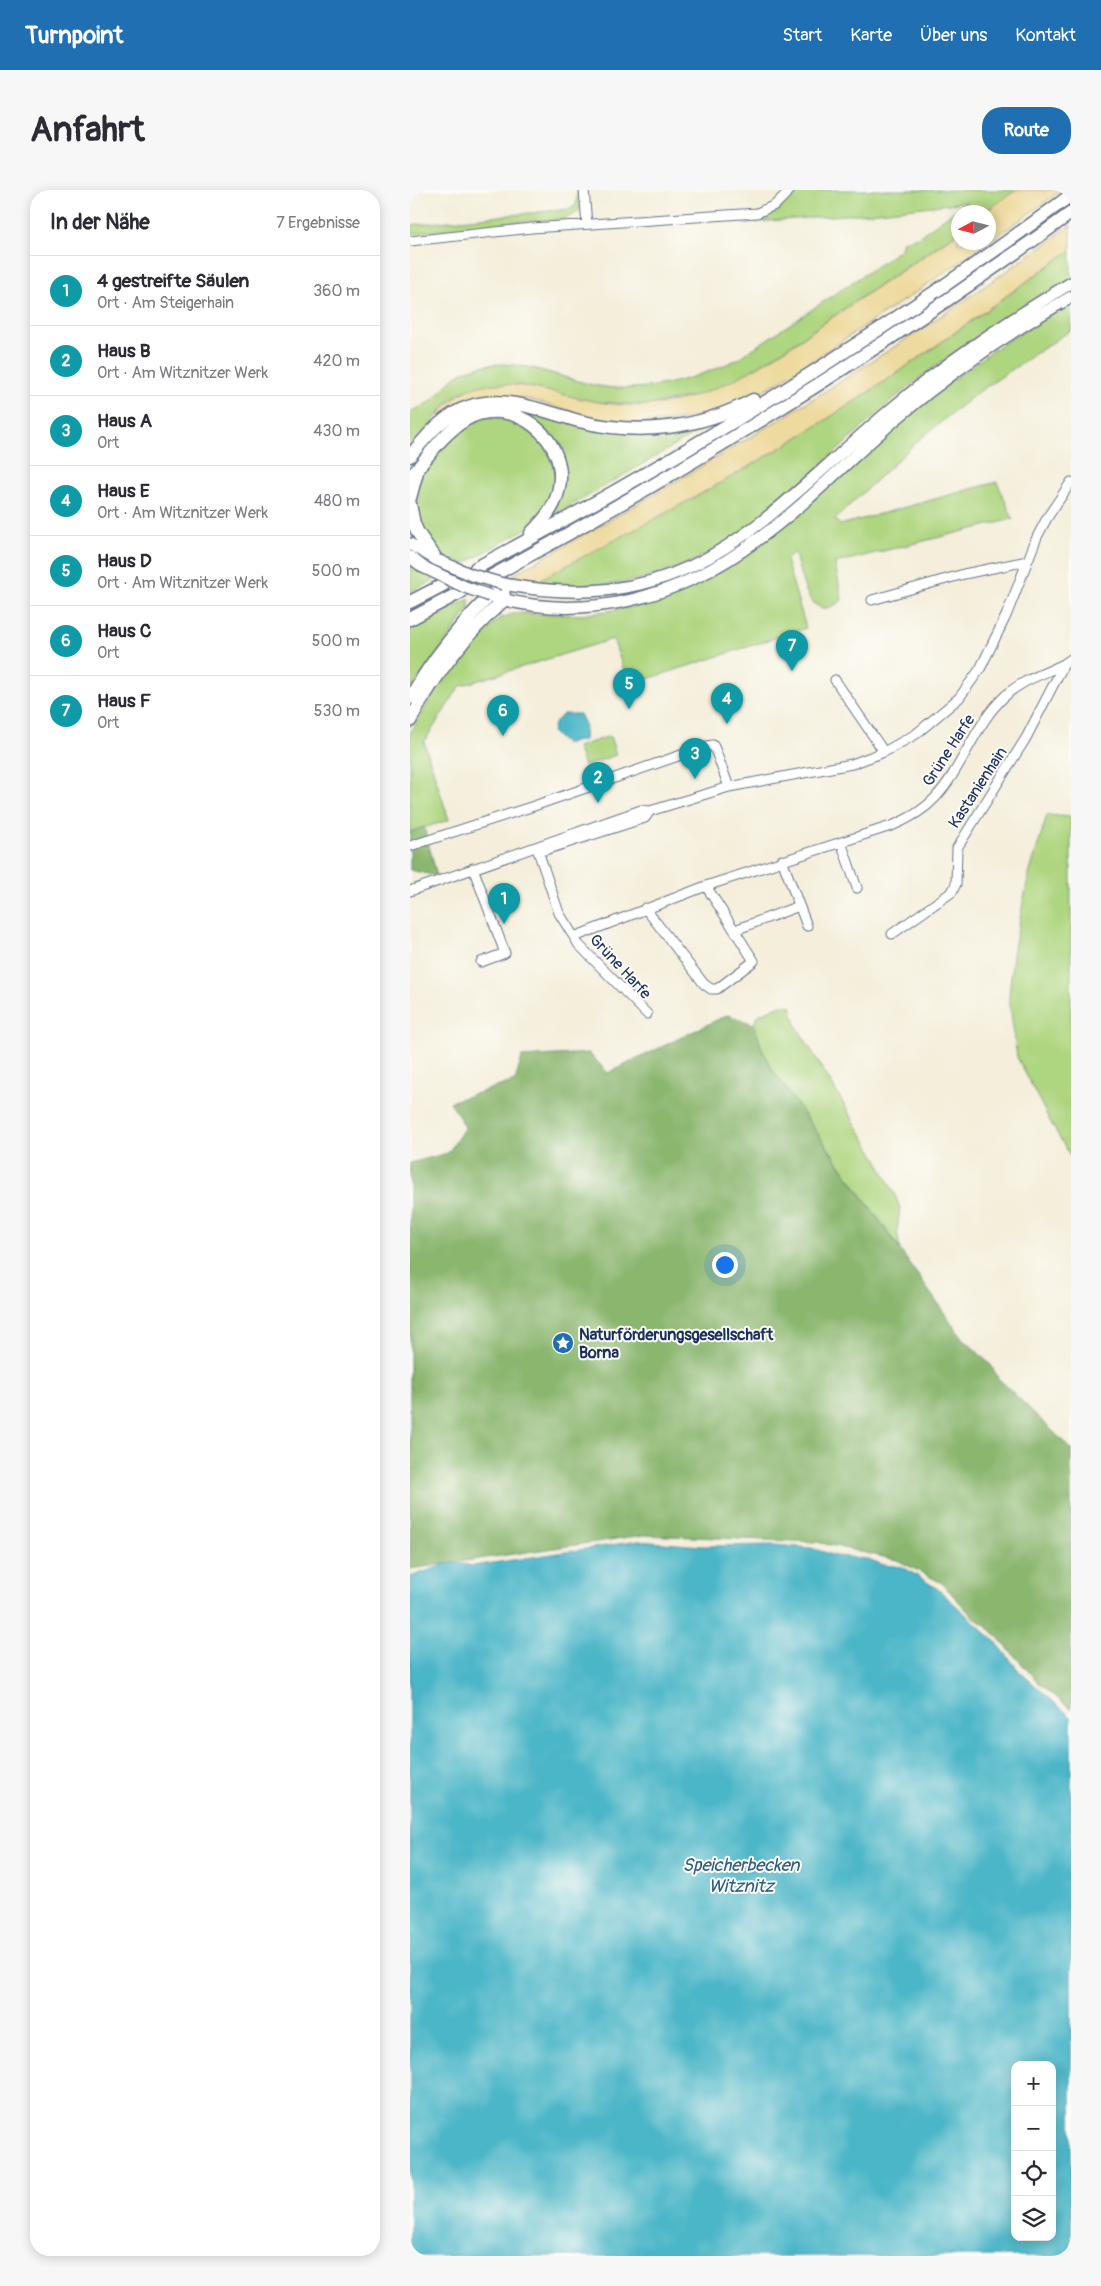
<!DOCTYPE html>
<html lang="de">
<meta charset="utf-8">
<style>
body{margin:0;font-family:Pangolin,sans-serif;background:#f7f7f7;color:#2b2b33}
.controls{position:absolute;right:15px;bottom:15px;display:grid;overflow:hidden;border-radius:10px;box-shadow:0 2px 12px #0003}
.controls button{width:45px;height:45px;display:grid;place-items:center;padding:0;border:0;border-bottom:1px solid #e1e1e2;background:#fff;color:#2b2b33;font:25px sans-serif}
.compass{position:absolute;left:541px;top:15px;width:45px;height:45px;border-radius:50%;background:#fff;box-shadow:0 2px 12px #0003;rotate:263deg}
.you{position:absolute;left:314px;top:1074px;width:18px;height:18px;margin:-12px;border:4px solid #fff;border-radius:50%;background:#1a73e8;box-shadow:0 0 0 8px #1a73e833}
.badge{display:grid;place-items:center;width:32px;height:32px;border-radius:50%;background:#1f6fb2;color:#fff;font-size:16px;font-weight:700}
.pin{position:absolute;translate:-50% -41px;filter:drop-shadow(0 1px 2px #0008)}
.pin::after{content:'';position:absolute;top:26px;width:18px;height:15px;background:inherit;clip-path:polygon(0 0,100% 0,50% 100%)}
.list{margin:0;padding:0;list-style:none}
h2{display:flex;justify-content:space-between;align-items:center;height:65px;margin:0;padding:0 20px;font-size:21px}
h2 small{font-size:16px;font-weight:400;color:#7c7c81}
.list li{display:grid;grid-template-columns:32px 1fr auto;gap:15px;align-items:center;box-sizing:border-box;height:70px;padding:0 20px;border-top:1px solid #e1e1e2}
.list b{display:block;font-size:19px;white-space:nowrap}
.list p{margin:0;font-size:16px;white-space:nowrap;color:#7c7c81}
.list em{font-size:16px;font-style:normal;color:#7c7c81}
.icon{flex:none;width:28px;height:28px;fill:none;stroke:currentColor;stroke-width:2;stroke-linecap:round;stroke-linejoin:round}
.map{position:relative;flex:none;width:661px;height:2066px;overflow:hidden;border-radius:20px}
header{display:flex;align-items:center;gap:30px;box-sizing:border-box;height:70px;padding:0 25px;background:#1f6fb2;color:#fff}
header strong{font-size:24px}
nav{display:flex;gap:28px;margin-inline-start:auto;font-size:18px}
.intro{display:flex;align-items:center;justify-content:space-between;box-sizing:border-box;height:120px;padding:0 30px}
h1{margin:0;font-size:35px}
.button{padding:12px 22px;border-radius:20px;background:#1f6fb2;color:#fff;font-size:18px;font-weight:700}
main{display:flex;gap:30px;padding:0 30px}
aside{flex:1;background:#fff;border-radius:20px;box-shadow:0 2px 12px #0003}
.map>svg:first-child{display:block}
</style>
<header>
<strong>Turnpoint</strong>
<nav><a>Start</a><a>Karte</a><a>Über uns</a><a>Kontakt</a></nav>
</header>
<div class="intro"><h1>Anfahrt</h1><a class="button">Route</a></div>
<main>
<aside>
<h2>In der Nähe<small>7 Ergebnisse</small></h2>
<ul class="list">
<li><span class="badge" style="background:#0f9aa8">1</span><div><b>4 gestreifte Säulen</b><p>Ort · Am Steigerhain</p></div><em>360 m</em></li>
<li><span class="badge" style="background:#0f9aa8">2</span><div><b>Haus B</b><p>Ort · Am Witznitzer Werk</p></div><em>420 m</em></li>
<li><span class="badge" style="background:#0f9aa8">3</span><div><b>Haus A</b><p>Ort</p></div><em>430 m</em></li>
<li><span class="badge" style="background:#0f9aa8">4</span><div><b>Haus E</b><p>Ort · Am Witznitzer Werk</p></div><em>480 m</em></li>
<li><span class="badge" style="background:#0f9aa8">5</span><div><b>Haus D</b><p>Ort · Am Witznitzer Werk</p></div><em>500 m</em></li>
<li><span class="badge" style="background:#0f9aa8">6</span><div><b>Haus C</b><p>Ort</p></div><em>500 m</em></li>
<li><span class="badge" style="background:#0f9aa8">7</span><div><b>Haus F</b><p>Ort</p></div><em>530 m</em></li>
</ul>
</aside>
<div class="map">
<svg width="661" height="2066" viewBox="0 0 661 2066">
<rect width="100%" height="100%" fill="#fdfcf7"/>
<filter id="ink" filterUnits="userSpaceOnUse"><feTurbulence type="fractalNoise" baseFrequency=".02" numOctaves="2"/><feDisplacementMap in="SourceGraphic" scale="10" xChannelSelector="R" yChannelSelector="G"/><feConvolveMatrix kernelMatrix="1 2 1 2 8 2 1 2 1" color-interpolation-filters="sRGB"/></filter>
<filter id="wash" filterUnits="userSpaceOnUse"><feTurbulence type="fractalNoise" baseFrequency=".0096" numOctaves="4" result="noise"/><feDisplacementMap in="SourceGraphic" scale="20" xChannelSelector="R" yChannelSelector="G"/><feGaussianBlur stdDeviation="1.12" result="paint"/><feColorMatrix in="noise" values="0 0 0 0 0 0 0 0 0 0 0 0 0 0 0 0 0 1.4 0 .05"/><feComposite in="paint" operator="in"/></filter>
<g filter="url(#wash)">
<rect width="100%" height="100%" fill="#f4eeda"/>
<path fill="#aed57f" stroke="#64826e" d="M168,0h3v16l-3,6 -15,8 -49,2 -104,12v-9l160,-16 6,-4z
M387,0h219l-31,22h-27v20l-176,119 -38,24 -27,13 -19,7 -50,10 -52,-3 -76,-17 -46,2 -15,6 -13,11 -36,46v-38c8,-4 20,-9 26,-15 14,-15 17,-23 38,-29 39,-12 78,7 115,16 50,12 101,-3 147,-24l144,-96 21,-15 2,-8 15,-4 49,-35 -97,11 -114,9 23,-13z
M661,60v29c-61,36 -121,73 -176,119 -81,69 -157,165 -268,184 -31,5 -63,3 -94,1 85,-45 172,-89 254,-139 98,-59 191,-128 284,-194z
M661,112v28l-94,63 -57,46 -85,80 5,6 157,-43 16,37 -178,44 7,37c-35,29 -41,-29 -48,-48l-8,8 20,68 -177,57 -16,-46 -153,47 -36,56 25,78 -39,12v-99l26,-43 57,-66 8,-6 15,-5 66,2 50,-8 32,-9 33,-14 27,-14 30,-20 45,-37 119,-107 75,-56z
M99,217l190,20 2,3 -146,85 -2,-2 9,-52z
M79,227l25,2 30,20 12,34 -4,26 -18,25 -70,40 -26,-12 -15,-18 -9,-35 6,-26 10,-13 34,-35z
M0,374l24,16 -24,12z
M59,409v10l-59,82v-63z
M200,546l6,19 -32,11 -7,-19z
M637,625l24,2v340l-20,-34 -34,-66 -8,-60 4,-43 15,-76z
M371,815l10,1 5,19 82,136 17,34 5,13 -3,23 3,18 -128,-180 -10,-20 -8,-25 4,-9z"/>
<path fill="#8ab66e" stroke="#527266" d="M14,637l13,49 -27,-6v-38z
M317,825l27,9 8,25 10,20 193,273 3,1 23,22 7,13 73,71v260l-31,-25 -49,-54 -19,-14 -30,-33 -45,-23 -80,-18 -173,-7 -234,34v-406l38,-10 17,-26 -15,-25 65,-21 7,-24 67,-4 19,20z"/>
<path fill="#eeda9e" stroke="#84847e" d="M606,0h46c-66,47 -131,93 -199,137 -59,38 -119,86 -191,94 -26,3 -53,3 -78,-3 -34,-7 -72,-27 -107,-21 -15,3 -31,13 -45,20l-4,-1c33,-46 76,-32 123,-22 28,7 58,13 87,11 74,-5 135,-55 195,-95 38,-26 78,-51 115,-78v10h30v-30h-3z
M661,35v25c-94,66 -186,135 -284,194 -82,50 -169,94 -254,139l-19,-9c191,-107 380,-219 557,-349z"/>
<path fill="#4bb6c7" stroke="#337292" fill-rule="evenodd" d="M153,524h17l5,10 -1,16 -19,4 -13,-12 2,-8z
M228,1351l64,5 73,-1 36,3 25,8 32,3 16,6 19,2 35,22 59,54 23,29 51,45v539h-661v-679l42,-15 21,4zM605,1875h37v172h-37z"/>
</g>
<g filter="url(#ink)">
<g fill="none" stroke-linecap="round" stroke-linejoin="round">
<g stroke="#677289" stroke-width="11">
<path id="minor" d="M174,0l3,34
M0,51l122,-13 225,-15 18,-8 15,-15
M462,410l92,-26 63,-13
M425,490l49,72
M431,652l16,46
M0,656l124,-40 173,-60 6,-1 2,4 14,38
M127,658l22,65 15,24 132,-51 188,-61c16,-7 30,-15 41,-27 28,-30 39,-73 69,-101 17,-17 40,-23 60,-33l7,-5
M127,658l8,2 100,-32 5,-7
M372,670l25,66
M63,678l32,85 -24,9
M0,701l231,-81 9,1 79,-24 123,-23 32,-12 32,-18 43,-36 21,-29 26,-53 31,-79 10,-19 24,-36
M235,718l59,76 7,5h6l37,-28 -48,-75
M325,740l64,-24
M482,744l60,-42 4,-8 1,-36 69,-110 37,-72
M164,747l5,8 68,69"/>
</g>
<g stroke="#677289" stroke-width="14">
<path id="major" d="M0,354l27,16
M0,367l13,10
M93,394c189,35 256,-63 386,-173 57,-49 118,-89 182,-128
M80,406c94,28 190,2 267,-56 50,-36 93,-82 140,-122 54,-46 112,-86 174,-121"/>
</g>
<g stroke="#677289" stroke-width="15">
<path id="highway" d="M0,266c16,-19 33,-41 58,-49 37,-13 75,4 111,14 59,15 120,8 174,-21
M0,288c17,-20 32,-44 55,-58 47,-28 107,20 93,72 -4,17 -16,30 -27,41
M0,308l7,-26
M0,314l4,20 4,9 19,27
M66,378c206,-110 407,-233 595,-373
M82,386c200,-109 395,-229 579,-363
M0,412l33,-17
M0,429l51,-27
M0,508c23,-40 53,-77 87,-109
M0,531c24,-45 56,-87 94,-121l-1,-16"/>
</g>
<use href="#minor" stroke="#fff" stroke-width="9"/>
<use href="#major" stroke="#fff" stroke-width="11"/>
<use href="#highway" stroke="#fff" stroke-width="12"/>
<g stroke="#677289" stroke-width="14" stroke-linecap="butt">
<path id="major-bridge" d="M27,370l35,15 31,9
M13,377l42,20 25,9"/>
</g>
<use href="#major-bridge" stroke="#fff" stroke-width="11"/>
</g>
</g>
<defs>
<g id="sight-disc" transform="scale(1.125)"><circle r="9.5" fill="#1f6fb2" stroke="#fdfcf7"/><path d="M0-6L1.8-2.2L6-1.7L2.9 1.2L3.7 5.4L0 3.3L-3.7 5.4L-2.9 1.2L-6-1.7L-1.8-2.2Z" fill="#fff"/></g>
</defs>
<g fill-rule="evenodd">
<use href="#sight-disc" x="153" y="1153"/>
</g>
<g text-anchor="middle" stroke-width="4" stroke-linejoin="round" paint-order="stroke">
<g font-size="16" fill="#1b2f5e" stroke="#fdfcf7">
<text transform="translate(538 560) rotate(-57)" y="6">Grüne Harfe</text>
<text transform="translate(567 597) rotate(-57)" y="6">Kastanienhain</text>
<text transform="translate(211 776) rotate(47)" y="6">Grüne Harfe</text>
</g>
<g font-size="16" font-weight="bold" fill="#1b2f5e" stroke="#fdfcf7" text-anchor="start">
<text x="169" y="1150">Naturförderungsgesellschaft<tspan x="169" dy="18">Borna</tspan></text>
</g>
<g font-size="18" font-style="italic" fill="#2c5e83" stroke="#fdfcf7">
<text x="331" y="1681">Speicherbecken<tspan x="331" dy="21">Witznitz</tspan></text>
</g>
</g>
</svg>
<div class="controls">
<button>+</button>
<button>−</button>
<button><svg class="icon" aria-label="locate" viewBox="0 0 24 24"><circle cx="12" cy="12" r="6"/><path d="M12 2v4M12 18v4M2 12h4M18 12h4"/></svg></button>
<button><svg class="icon" aria-label="layers" viewBox="0 0 24 24"><path d="M12 4l9 5-9 5-9-5zM3 14l9 5 9-5"/></svg></button>
</div>
<svg class="compass" viewBox="-18 -18 36 36"><path d="M0-13l5 13h-10z" fill="#e53935"/><path d="M0 13l5-13h-10z" fill="#7c7c81"/></svg>
<div class="you"></div>
<div class="pin badge" style="left:94px;top:734px;background:#0f9aa8">1</div>
<div class="pin badge" style="left:188px;top:613px;background:#0f9aa8">2</div>
<div class="pin badge" style="left:285px;top:589px;background:#0f9aa8">3</div>
<div class="pin badge" style="left:317px;top:534px;background:#0f9aa8">4</div>
<div class="pin badge" style="left:219px;top:519px;background:#0f9aa8">5</div>
<div class="pin badge" style="left:93px;top:546px;background:#0f9aa8">6</div>
<div class="pin badge" style="left:382px;top:481px;background:#0f9aa8">7</div>
</div>
</main>
